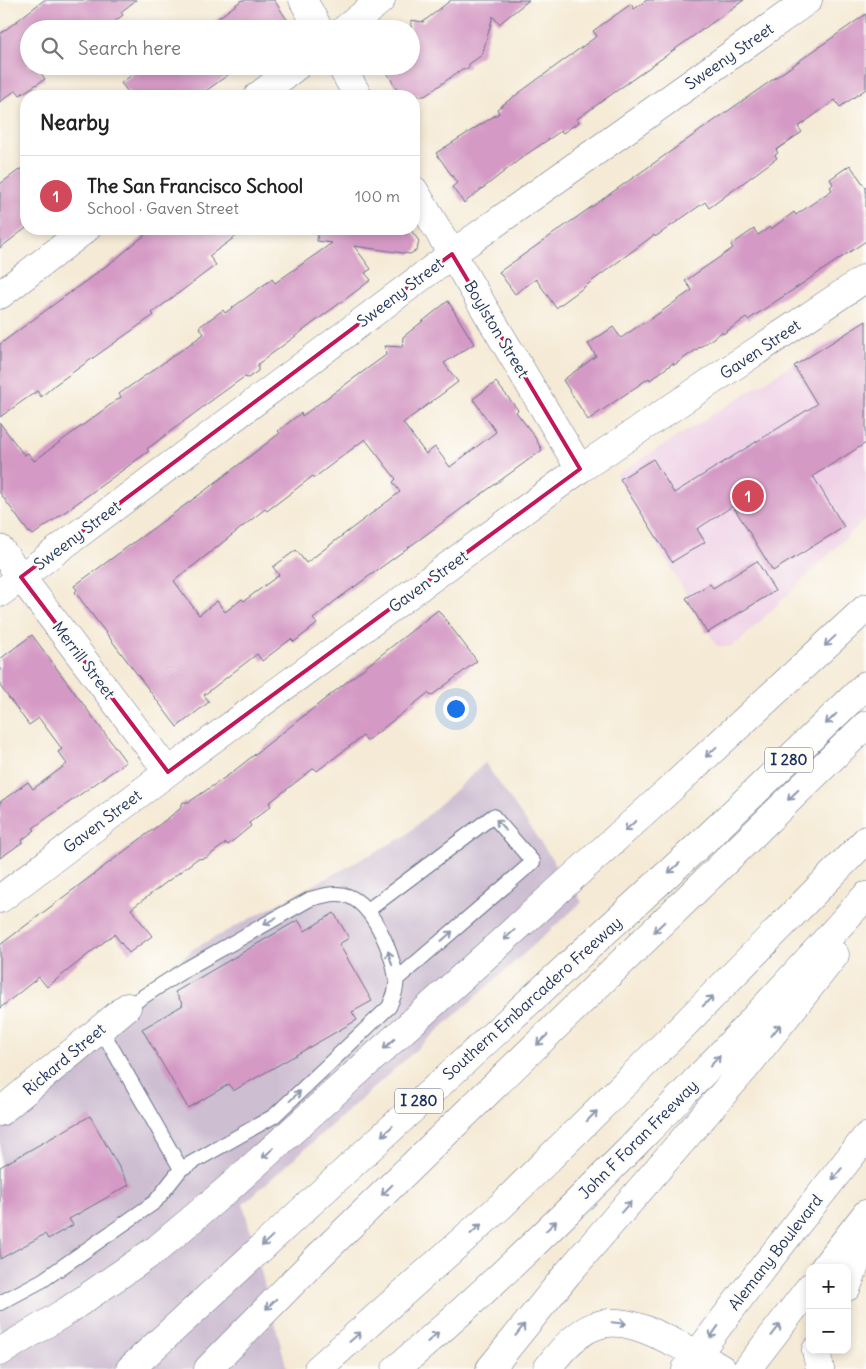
<!DOCTYPE html>
<meta charset="utf-8">
<style>
body{margin:0;font-family:Delius,sans-serif;background:#f6f6f6;color:#222}
.controls{position:absolute;right:15px;bottom:15px;display:grid;overflow:hidden;border-radius:10px;box-shadow:0 2px 8px #0003}
.controls button{width:45px;height:45px;display:grid;place-items:center;padding:0;border:0;border-bottom:1px solid #e0e0e0;background:#fff;color:#222;font:25px sans-serif}
.you{position:absolute;left:455px;top:708px;width:18px;height:18px;margin:-12px;border:4px solid #fff;border-radius:50%;background:#1a73e8;box-shadow:0 0 0 8px #1a73e833}
.badge{display:grid;place-items:center;width:32px;height:32px;border-radius:50%;background:#d1495b;color:#fff;font-size:16px;font-weight:700}
.pin{position:absolute;translate:-50% -50%;border:2px solid #fff;box-shadow:0 1px 5px #0006}
.list{margin:0;padding:0;list-style:none}
h2{display:flex;justify-content:space-between;align-items:center;height:65px;margin:0;padding:0 20px;font-size:21px}
h2 small{font-size:16px;font-weight:400;color:#767676}
.list li{display:grid;grid-template-columns:32px 1fr auto;gap:15px;align-items:center;box-sizing:border-box;height:80px;padding:0 20px;border-top:1px solid #e0e0e0}
.list b{display:block;font-size:19px;white-space:nowrap}
.list p{margin:0;font-size:16px;white-space:nowrap;color:#767676}
.list em{font-size:16px;font-style:normal;color:#767676}
.icon{flex:none;width:28px;height:28px;fill:none;stroke:currentColor;stroke-width:2;stroke-linecap:round;stroke-linejoin:round}
.map{position:relative;flex:none;width:866px;height:1369px;overflow:hidden}
.search{position:absolute;background:#fff;box-shadow:0 2px 8px #0003;left:20px;top:20px;width:400px;height:55px;display:flex;align-items:center;gap:12px;box-sizing:border-box;padding:0 18px;border-radius:28px;color:#767676;font-size:19px}
.panel{position:absolute;background:#fff;box-shadow:0 2px 8px #0003;left:20px;top:90px;width:400px;height:145px;border-radius:20px}
.map>svg:first-child{display:block}
</style>
<div class="map">
<svg width="866" height="1369" viewBox="0 0 866 1369">
<rect width="100%" height="100%" fill="#fdfcf7"/>
<filter id="ink" filterUnits="userSpaceOnUse"><feTurbulence type="fractalNoise" baseFrequency=".02" numOctaves="2"/><feDisplacementMap in="SourceGraphic" scale="10" xChannelSelector="R" yChannelSelector="G"/><feConvolveMatrix kernelMatrix="1 2 1 2 8 2 1 2 1" color-interpolation-filters="sRGB"/></filter>
<filter id="wash" filterUnits="userSpaceOnUse"><feTurbulence type="fractalNoise" baseFrequency=".0096" numOctaves="4" result="noise"/><feDisplacementMap in="SourceGraphic" scale="20" xChannelSelector="R" yChannelSelector="G"/><feGaussianBlur stdDeviation="1.12" result="paint"/><feColorMatrix in="noise" values="0 0 0 0 0 0 0 0 0 0 0 0 0 0 0 0 0 1.4 0 .05"/><feComposite in="paint" operator="in"/></filter>
<g filter="url(#wash)">
<rect width="100%" height="100%" fill="#f5ead5"/>
<path fill="#efd0e6" d="M860,322l6,9v187l-126,123 -10,6 -13,-1 -101,-171z"/>
<path fill="#cdbed2" d="M485,763l97,139 -339,302 44,165h-287v-246l193,-174 212,-113z"/>
<g id="blocks">
<path fill="#d499c4" fill-rule="evenodd" d="M44,0h92l-15,12 2,3 -18,14h-76v37h7l9,13 -25,16 -4,-5 -16,12v-68z
M242,0h32l18,27 -88,2z
M451,0h78l-30,24 -6,-8 -11,39 -13,9v4l-7,1 -37,27h-24l-18,-30h28v-46l12,2z
M647,0h97l-167,119 2,3 -16,11 -2,-2 -37,25 -60,47 -12,-16 5,-4 -21,-30 63,-40 -2,-4 100,-73 -4,-5 38,-27 3,5z
M866,14v75l-26,18 -5,-7 -37,27 4,5 -26,18 2,3 -3,2 2,3 -68,50 -4,-6 -50,35 -1,-2 -98,73 -20,-29 -21,15 -16,-22z
M144,66h96l-41,30h-68l-10,-13z
M26,165v63l-26,20v-64z
M850,165l16,23v53l-118,79 -2,-2 -23,16 -1,-2 -48,33 -1,-2 -23,17 -1,-2 -61,42 -25,-40 33,-24 -8,-12 25,-17 8,11 23,-16 1,1 47,-33 -7,-9 48,-33 -2,-3 23,-16 4,6 12,-8 1,2 23,-17 2,3 36,-25 -2,-3 3,-3 -3,-5z
M152,229h94l-37,27 7,9 -64,48 2,2 -98,69 -15,13 -4,-6 -37,26v-73l117,-86z
M318,229h92l9,12 -2,9 -7,4 -56,-8 17,23 -6,4 6,7 -113,84v7l-10,7 -4,-1 -29,21 -68,51 2,2 -116,84 -3,-3 -1,1 -29,-40v-70l24,32 4,-2 6,8 87,-64 -2,-3 85,-60 -5,-7 24,-17 2,3 47,-34 3,4 57,-40 -15,-2z
M448,301l26,43 -30,19 14,19 -55,41 23,31 9,-7 15,20 46,-35 -23,-33 23,-17 22,28 -2,2 17,22 9,16 -207,151 -22,18 4,5 -23,18 -3,-3 -29,22 -5,-7 -22,17 -31,24 5,7 -32,25 -102,-135 2,-2 -3,-4 129,-94 77,-59 -2,-2 23,-18 1,3 84,-61 -1,-9 17,1 1,-10zM365,439l31,40 -3,3 7,10 -94,71 -10,-13 -23,17 6,8 -35,26 -2,-2 -17,13 -8,-11 -18,14 -25,-34 91,-72 2,2 46,-35 1,2z
M866,321v122l-53,33 31,51 -71,44 -40,-65 -36,23 8,13 -33,20 -52,-83 33,-20 21,34 143,-89 -23,-38z
M757,561l18,30 -68,42 -21,-35 24,-14 3,4z
M438,610l39,51 -46,35 -3,-3 -61,48 -4,-5 -46,35 -3,-3 -45,35 2,3 -22,17 2,3 -23,19 -2,-2 -20,15 -9,1 -66,50 21,27 -23,17 -15,-19 -67,53 -8,-10 -39,31v-63l151,-114 29,-22 3,-7h6l41,-28z
M32,635l94,127 -93,66 2,2 -13,10 1,2 -23,16v-56l28,-20 5,7 34,-25 -9,-12 4,-3 -23,-31 -10,7 -29,-39v-27z
M334,913l15,25 -10,6 33,57 -20,11 5,8 -124,71 -4,-7 -41,24 -46,-79 41,-24 -8,-13 123,-72 7,11z
M90,1116l39,69 -60,34 4,6 -25,14 -3,-5 -45,25v-92z"/>
</g>
</g>
<g filter="url(#ink)">
<use href="#blocks" fill-opacity="0" stroke="#677088" stroke-width="1"/>
<g fill="none" stroke-linecap="round" stroke-linejoin="round">
<g stroke="#677088" stroke-width="16">
<path id="service" d="M368,910l125,-94 40,46 -136,117
M127,1007l59,-38 124,-70c12,-3 27,-8 38,-3 26,10 44,56 48,82 2,10 -3,20 -7,29l-115,109 -93,53
M0,1303l43,-23 112,-78 26,-33 -80,-140"/>
</g>
<g stroke="#677088" stroke-width="29">
<path id="minor" d="M303,0l16,29
M345,29l36,-29
M341,66l17,30
M258,96l39,-30
M414,190l166,279
M0,295l86,-66
M0,549l168,223
M0,593l452,-339 356,-254
M0,899l168,-127 412,-303 286,-191
M0,1112l127,-105"/>
</g>
<g stroke="#677088" stroke-width="29">
<path id="primary" d="M824,1268l42,-54
M847,1287l19,-50
M816,1350l4,19
M698,1354l24,15
M686,1369l71,-94 109,-138
M747,1369l63,-82"/>
</g>
<g stroke="#677088" stroke-width="29">
<path id="motorway" d="M0,1352l67,-41 90,-62 72,-61 437,-395 200,-185
M130,1369l580,-534 156,-150
M208,1369l108,-110 550,-534
M318,1369l184,-164 179,-177 185,-188
M396,1369c170,-145 321,-308 470,-473
M490,1369l78,-96 179,-207 88,-111
M547,1369c52,-72 85,-46 151,-15"/>
</g>
<use href="#service" stroke="#fff" stroke-width="14"/>
<use href="#minor" stroke="#fff" stroke-width="28"/>
<use href="#primary" stroke="#fff" stroke-width="28"/>
<use href="#motorway" stroke="#fff" stroke-width="28"/>
</g>
<defs><path id="oneway-shaft" d="M-6 0H5M1.5-3L5.5 0L1.5 3" fill="none" stroke-width="1.6" stroke-linecap="round" stroke-linejoin="round" transform="scale(1.25)"/></defs>
<g stroke="#8d97ae">
<use href="#oneway-shaft" transform="translate(830 641) rotate(137)"/>
<use href="#oneway-shaft" transform="translate(831 719) rotate(136)"/>
<use href="#oneway-shaft" transform="translate(711 752) rotate(137)"/>
<use href="#oneway-shaft" transform="translate(793 795) rotate(136)"/>
<use href="#oneway-shaft" transform="translate(501 825) rotate(-131)"/>
<use href="#oneway-shaft" transform="translate(630 826) rotate(138)"/>
<use href="#oneway-shaft" transform="translate(674 868) rotate(138)"/>
<use href="#oneway-shaft" transform="translate(270 921) rotate(150)"/>
<use href="#oneway-shaft" transform="translate(659 927) rotate(136)"/>
<use href="#oneway-shaft" transform="translate(509 935) rotate(138)"/>
<use href="#oneway-shaft" transform="translate(447 936) rotate(-41)"/>
<use href="#oneway-shaft" transform="translate(390 958) rotate(-107)"/>
<use href="#oneway-shaft" transform="translate(708 1001) rotate(-45)"/>
<use href="#oneway-shaft" transform="translate(776 1030) rotate(-52)"/>
<use href="#oneway-shaft" transform="translate(542 1040) rotate(136)"/>
<use href="#oneway-shaft" transform="translate(389 1044) rotate(138)"/>
<use href="#oneway-shaft" transform="translate(715 1061) rotate(-47)"/>
<use href="#oneway-shaft" transform="translate(295 1096) rotate(-43)"/>
<use href="#oneway-shaft" transform="translate(592 1116) rotate(-45)"/>
<use href="#oneway-shaft" transform="translate(387 1131) rotate(138)"/>
<use href="#oneway-shaft" transform="translate(268 1153) rotate(138)"/>
<use href="#oneway-shaft" transform="translate(837 1174) rotate(129)"/>
<use href="#oneway-shaft" transform="translate(387 1190) rotate(136)"/>
<use href="#oneway-shaft" transform="translate(626 1207) rotate(-49)"/>
<use href="#oneway-shaft" transform="translate(551 1226) rotate(-43)"/>
<use href="#oneway-shaft" transform="translate(476 1229) rotate(-42)"/>
<use href="#oneway-shaft" transform="translate(267 1241) rotate(137)"/>
<use href="#oneway-shaft" transform="translate(271 1304) rotate(135)"/>
<use href="#oneway-shaft" transform="translate(619 1323) rotate(6)"/>
<use href="#oneway-shaft" transform="translate(520 1330) rotate(-52)"/>
<use href="#oneway-shaft" transform="translate(776 1330) rotate(-52)"/>
<use href="#oneway-shaft" transform="translate(714 1332) rotate(126)"/>
<use href="#oneway-shaft" transform="translate(355 1337) rotate(-41)"/>
<use href="#oneway-shaft" transform="translate(433 1337) rotate(-42)"/>
</g>
</g>
<path fill="none" stroke="#c2185b" stroke-width="4" stroke-linejoin="round" d="M452,254l128,215 -412,303 -147,-195z"/>
<g text-anchor="middle" stroke-width="5" stroke-linejoin="round" paint-order="stroke">
<g fill="#fdfcf7" stroke="#5f6c8c" stroke-width="1">
<rect x="765" y="747.5" width="48" height="25" rx="4"/>
<rect x="395" y="1088.5" width="48" height="25" rx="4"/>
</g>
<g font-size="15" font-weight="bold" fill="#1b2f5e">
<text x="789" y="765">I 280</text>
<text x="419" y="1106">I 280</text>
</g>
<g font-size="16" fill="#1b2f5e" stroke="#fdfcf7">
<text transform="translate(729 56) rotate(-35)" y="6">Sweeny Street</text>
<text transform="translate(400 292) rotate(-37)" y="6">Sweeny Street</text>
<text transform="translate(497 329) rotate(59)" y="6">Boylston Street</text>
<text transform="translate(760 349) rotate(-34)" y="6">Gaven Street</text>
<text transform="translate(77 535) rotate(-37)" y="6">Sweeny Street</text>
<text transform="translate(428 581) rotate(-36)" y="6">Gaven Street</text>
<text transform="translate(84 660) rotate(53)" y="6">Merrill Street</text>
<text transform="translate(102 821) rotate(-37)" y="6">Gaven Street</text>
<text transform="translate(532 998) rotate(-42)" y="6">Southern Embarcadero Freeway</text>
<text transform="translate(64 1059) rotate(-40)" y="6">Rickard Street</text>
<text transform="translate(638 1139) rotate(-45)" y="6">John F Foran Freeway</text>
<text transform="translate(775 1252) rotate(-52)" y="6">Alemany Boulevard</text>
</g>
</g>
</svg>
<div class="controls">
<button>+</button>
<button>−</button>
</div>
<div class="you"></div>
<div class="pin badge" style="left:748px;top:496px">1</div>
<div class="search"><svg class="icon" aria-label="search" viewBox="0 0 24 24"><circle cx="10" cy="10" r="6"/><path d="M15 15l6 6"/></svg>Search here</div>
<section class="panel">
<h2>Nearby<small></small></h2>
<ul class="list">
<li><span class="badge">1</span><div><b>The San Francisco School</b><p>School · Gaven Street</p></div><em>100 m</em></li>
</ul>
</section>
</div>
